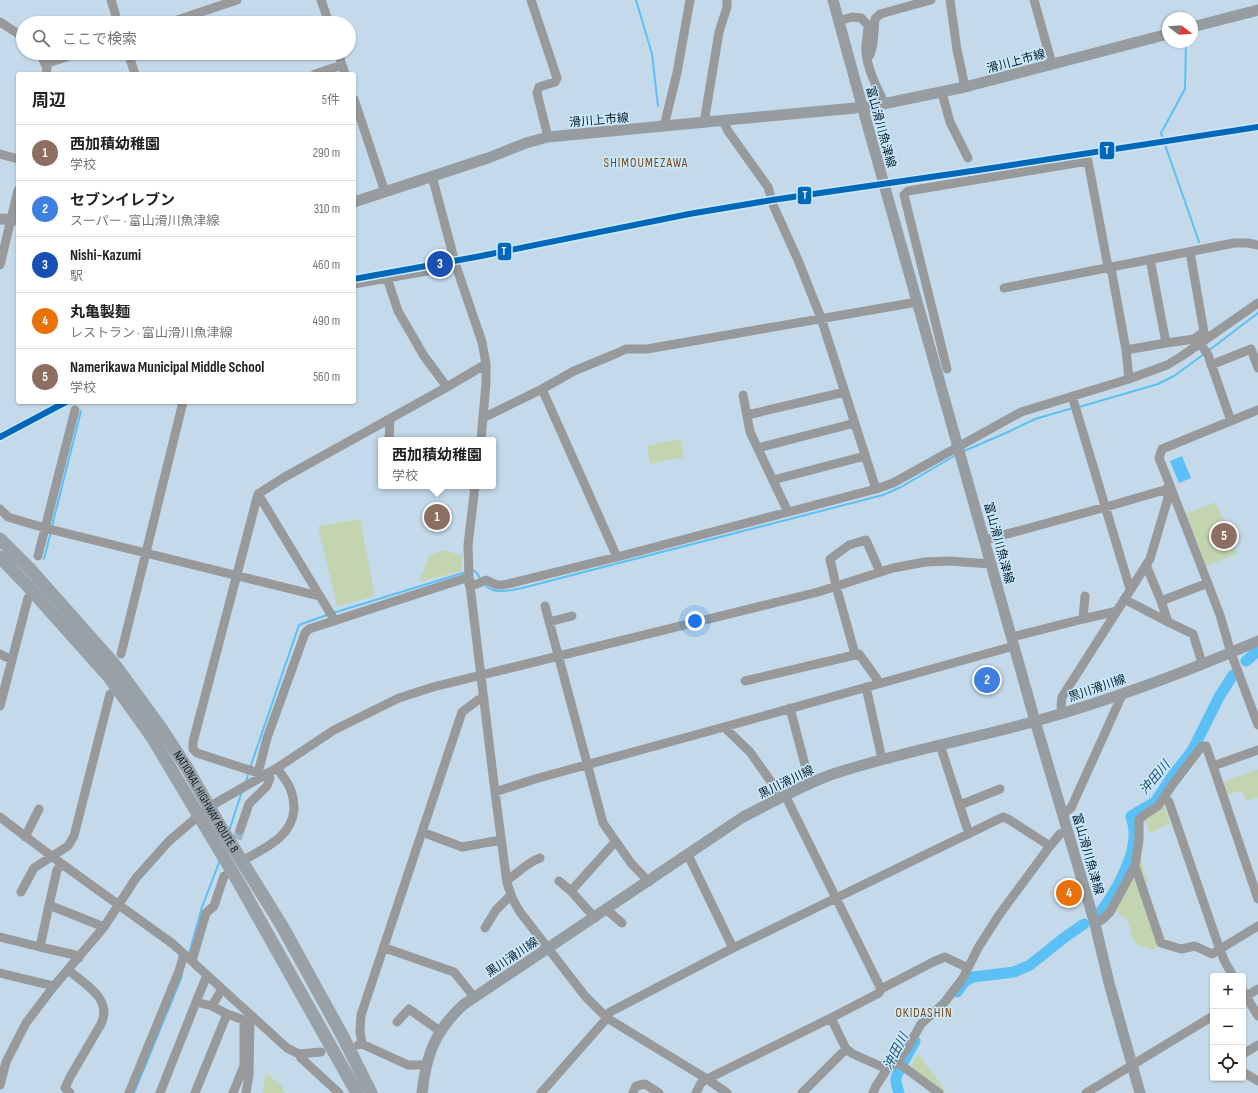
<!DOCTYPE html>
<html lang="ja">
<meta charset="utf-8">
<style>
body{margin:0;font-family:"Sofia Sans Condensed","Noto Sans JP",sans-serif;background:#f6f6f6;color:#222}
.controls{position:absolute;right:12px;bottom:12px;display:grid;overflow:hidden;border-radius:4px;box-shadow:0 1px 3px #0004}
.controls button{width:36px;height:36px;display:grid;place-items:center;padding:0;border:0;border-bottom:1px solid #e0e0e0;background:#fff;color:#222;font:20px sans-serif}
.compass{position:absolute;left:1162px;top:12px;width:36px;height:36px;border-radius:50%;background:#fff;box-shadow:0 1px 3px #0004;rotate:107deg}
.you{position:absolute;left:695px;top:621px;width:14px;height:14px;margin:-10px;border:3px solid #fff;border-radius:50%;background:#1a73e8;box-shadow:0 0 0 6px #1a73e833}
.badge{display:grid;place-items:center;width:26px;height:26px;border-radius:50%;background:#db2777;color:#fff;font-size:13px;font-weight:700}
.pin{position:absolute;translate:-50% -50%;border:2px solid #fff;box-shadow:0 1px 4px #0006}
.popup{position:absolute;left:378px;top:437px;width:118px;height:52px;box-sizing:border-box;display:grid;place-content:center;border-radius:4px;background:#fff;filter:drop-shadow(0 1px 3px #0005);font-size:13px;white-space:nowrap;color:#767676}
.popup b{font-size:15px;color:#222}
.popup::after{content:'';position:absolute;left:50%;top:100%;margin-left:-8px;border:8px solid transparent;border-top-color:#fff}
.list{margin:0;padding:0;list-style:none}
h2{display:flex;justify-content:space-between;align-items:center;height:52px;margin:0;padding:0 16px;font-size:17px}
h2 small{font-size:13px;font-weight:400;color:#767676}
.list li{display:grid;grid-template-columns:26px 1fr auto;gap:12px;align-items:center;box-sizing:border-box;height:56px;padding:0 16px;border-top:1px solid #e0e0e0}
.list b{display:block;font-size:15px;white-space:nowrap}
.list p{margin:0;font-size:13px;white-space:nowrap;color:#767676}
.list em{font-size:13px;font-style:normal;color:#767676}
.icon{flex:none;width:22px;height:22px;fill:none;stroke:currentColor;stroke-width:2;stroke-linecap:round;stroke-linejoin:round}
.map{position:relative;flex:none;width:1258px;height:1093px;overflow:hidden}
.search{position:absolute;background:#fff;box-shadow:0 1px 3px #0004;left:16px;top:16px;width:340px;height:44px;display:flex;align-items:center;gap:10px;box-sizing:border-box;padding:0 14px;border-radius:22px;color:#767676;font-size:15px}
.panel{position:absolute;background:#fff;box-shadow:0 1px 3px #0004;left:16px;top:72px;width:340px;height:332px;border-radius:4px}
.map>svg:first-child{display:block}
</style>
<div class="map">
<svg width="1258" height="1093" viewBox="0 0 1258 1093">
<rect width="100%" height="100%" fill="#c4daea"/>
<path fill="#c3d5b0" d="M680,439l4,18 -34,7 -3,-18z
M1216,502l21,52 -31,12 -20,-52z
M360,519l15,77 -38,10 -19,-80z
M445,550l17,6v15l-43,11 10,-26z
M1258,769v28l-12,4 -4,-10 -17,4 -4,-12z
M1164,805l6,19 -21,9 -4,-14z
M1139,854l9,29 -5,3 -6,-20z
M1135,875l23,71 -5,4 -12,-4 -8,-6 -5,-19 -13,-11 6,-14z
M918,1054l25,33 2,6 -35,-26z
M266,1073l15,12 4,8h-22z"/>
<path fill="#5ac0f5" d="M1182,456l9,22 -12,5 -9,-22z"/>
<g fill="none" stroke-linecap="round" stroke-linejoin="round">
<path stroke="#5ac0f5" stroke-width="2" d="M636,0l16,54 6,52
M1186,42l-1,47 -24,44 38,109
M1208,351l50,-38
M1079,407l79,-23 16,-8 30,-22
M964,451l44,-19 27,-13 38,-11
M52,526l29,-115
M44,559l7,-27
M473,570l4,3 4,7
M484,583c8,13 25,7 38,5l361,-93 18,-8 55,-32
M333,613l133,-41
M250,768l49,-143 28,-10
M246,781l3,-9
M229,831l13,-40
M189,954l13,-47 18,-47
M134,1093l48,-117"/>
<path stroke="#5ac0f5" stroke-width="11" d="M1246,661l12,-10
M1099,914c15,-19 37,-57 35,-83 0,-5 -2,-10 -3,-15l24,-14 18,-27 19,-24 27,-54 14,-22
M957,992l8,-11 8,-4 41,-5 16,-7 35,-28 19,-13
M899,1093c-1,-4 -3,-8 -3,-12 -1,-8 15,-31 19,-40"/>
<path stroke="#9eb4c3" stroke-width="9" stroke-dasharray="9 4.5" stroke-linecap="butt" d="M233,852l7,-22"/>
<path stroke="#98999a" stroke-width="9" d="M111,0l7,23
M321,0l8,23
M531,0l26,78 -2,4 -16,5 -2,6 11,44
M950,0l7,50 8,37
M1034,0l18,64
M839,21l13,-4 9,1 7,7c0,9 -3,19 -2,28 2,18 11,34 18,50
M0,22l23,15
M168,23l69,-23
M40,53l7,15 -1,6
M128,53l7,21
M338,53l7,21
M870,55l3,-11 2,-25 5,-5 51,-14
M45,64l33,-11
M315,74l27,-9
M942,93l8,29 18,36
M354,99l31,93
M723,121l5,10 40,56 6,20 24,53 23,58 55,171
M704,123l15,-91 8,-25v-7
M664,126l13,-53 13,-73
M0,154l18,5
M432,176l24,90 26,76 4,22v19l-5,57
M1150,259l16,84 28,-4 10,-7 -14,-80
M0,265l18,-75
M354,284l33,-6
M1004,288l230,-45h14l10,2
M1200,343l8,12 23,66
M1126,350l40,-7
M1211,365l40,-16 7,19
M947,369l-43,-174 4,-4 180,-30 20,106 4,6 14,77 3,29
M447,387l-23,-31 -26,-45 -11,-33 69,-12
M542,389l75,168
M743,395l7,37 38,80
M1072,396l58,193
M747,415l98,-23
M483,418l59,-29 32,-18 41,-17 11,-5h21l270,-47
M389,440l1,-21
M758,448l97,-25
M773,480l92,-24
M475,486l-7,59 1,32 26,215 12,91 6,17 7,12 65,84 22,22 100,61 20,14
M1171,488l49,127 11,38 27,72
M258,494l77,127
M0,509l8,8 37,11 274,68
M985,540l121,-33 65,-19 -12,-30 3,-9 96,-39
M38,556l37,-146
M1146,565l15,36
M469,585l8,-1 9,-4 11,5h6l114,-28 259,-68 17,-6 128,-71 108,-33 38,-14 15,-9 76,-53
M1085,596l-2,23 34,-8 33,-52 18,-61 -2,-9
M1124,599l44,23
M545,606l58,217 28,40 18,19
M549,622l23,-6
M1012,637l71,-18
M0,654l12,6
M121,654l62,-252
M855,654l-19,-68 -6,-27 19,-14 17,-5 14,32
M1202,663l-9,-29 -25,-12 -7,-21 47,-18
M745,681l114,-27 18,25 1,4
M866,687l16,72
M0,706l28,-108
M790,708l20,76
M1063,713l-2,-7 1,-9 55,-86
M724,727l26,25 32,45
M940,745l29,89
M1213,766l45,-16
M258,773l-61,-20 -4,-4v-7l65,-248 25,-16 164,-91 39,-23
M260,777l-2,-4 9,-35 38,-105 4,-4 160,-52
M495,792l40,-13 189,-52 290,-81
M785,795l96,194
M1164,797l5,5 51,148 5,12 8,14
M960,805l40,-16
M1063,814l8,-6 52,-115
M0,817l62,47 111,80 114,104 12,6 22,-2
M240,830l9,-26 18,-18 3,-8 -3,-5
M422,832l40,15 39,-7
M25,837l14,-28
M688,855l45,93 270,-131 5,2 42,27
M242,861c22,-13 50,-23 52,-52 0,-7 -1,-14 -4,-21 -3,-7 -9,-14 -13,-20
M62,864l-5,6 -8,35 55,22
M1135,866l26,77 20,6 14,-3 17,8 46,-28
M507,880c13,-8 19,-17 33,-22
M559,881l12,10
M21,892l13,-24 34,-22 6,-10 36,-142
M49,905l-9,42 35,8 4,3
M607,910l15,13
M595,918l-24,-27 44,-49
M1095,924l8,-5 7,-7 25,-46 4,-26v-20l5,-5 14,-9 15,-22 29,-38h4l7,20 45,133
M485,928l11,-18 15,-15
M0,937l40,10
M385,948l69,24 21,26
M192,961l14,-48 8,-7 10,-30
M68,970c17,14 45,29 33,54l-31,53 -5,11 5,5
M0,973l54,13
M1243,991l15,25
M1243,998l15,-9
M196,1002l11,-27
M227,1014l17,6v46l-11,27
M397,1022l12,-13 31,22
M362,1044l-2,-13 1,-16 101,-303 16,-12 6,-2
M358,1045l4,-1 46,21h18
M299,1054l2,4 38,35
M1243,1054l15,-9
M897,1062l42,31
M887,1069l-34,-15 -7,-5 -15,-31 48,-25 2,-4 54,-28 10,-4 23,11
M1243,1072l15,9
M0,1085l6,-23 20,-39 28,-37 50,-59 32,-49 33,-37 40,-34 68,-39 57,-38 65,-32 34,-11 385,-95 75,-24 32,-6 23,-1 44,3
M129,1093l50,-122 5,-17
M160,1093l36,-91 16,4
M195,1093l32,-79 -15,-8 10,-17
M246,1093l3,-18 1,-55
M541,1093l66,-75 3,-6 123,-64
M633,1093l3,-7 9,-2 14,9
M696,1093l5,-10 6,-4 124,-61
M802,1093l44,-44
M873,1093l3,-7 11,-17 10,-7 11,-15 13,-23 23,-21 19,-25 15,-30 21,-33 51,-69 10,-12 8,-3
M1086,1093l127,-77"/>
<path stroke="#969c9f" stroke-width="11" d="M833,0l31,113 171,608 60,203 14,59 31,110
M1192,27l66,-17
M868,107l97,-20 203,-53
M354,202l134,-44 38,-15 22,-6 307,-29
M0,219l18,1
M422,1093c4,-38 13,-62 41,-88l280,-188c30,-15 59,-32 90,-43 67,-22 135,-34 203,-53 75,-21 150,-49 222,-80"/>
<g stroke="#99a1a7" stroke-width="13">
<path id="s1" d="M0,539l30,30 85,96 46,63 26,40 33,58 62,100 60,109 29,58"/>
<path d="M0,557l25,26 84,94 43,60 87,146 118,210"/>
</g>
<g stroke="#cbeafe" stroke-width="9">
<path id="rail-1" d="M354,279l127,-23 208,-42 83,-14 200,-29 286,-44
M0,437l66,-35"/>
</g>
<use href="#rail-1" stroke="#0068b9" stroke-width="6"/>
</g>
<g text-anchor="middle" stroke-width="3" stroke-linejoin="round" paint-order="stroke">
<g font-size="12" fill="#061b27" stroke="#cbeafe">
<text transform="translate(1016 61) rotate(-15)" y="4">滑川上市線</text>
<text transform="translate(599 120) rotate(-5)" y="4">滑川上市線</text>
<text transform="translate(881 127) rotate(75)" y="4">富山滑川魚津線</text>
<text transform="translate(999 543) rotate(75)" y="4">富山滑川魚津線</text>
<text transform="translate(1097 688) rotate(-19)" y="4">黒川滑川線</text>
<text transform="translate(786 782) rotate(-26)" y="4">黒川滑川線</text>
<text dy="4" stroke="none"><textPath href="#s1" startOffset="335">NATIONAL HIGHWAY ROUTE 8</textPath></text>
<text transform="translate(1088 854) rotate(74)" y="4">富山滑川魚津線</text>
<text transform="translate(512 957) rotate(-34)" y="4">黒川滑川線</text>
</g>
<g font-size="13" letter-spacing="1" fill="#7e4511" stroke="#cbeafe">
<text x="646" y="167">SHIMOUMEZAWA</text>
<text x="924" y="1017">OKIDASHIN</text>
</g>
<g font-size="13" font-style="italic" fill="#20526f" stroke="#cbeafe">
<text transform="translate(1154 777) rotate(-50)" y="5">沖田川</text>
<text transform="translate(895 1051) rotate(-63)" y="5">沖田川</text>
</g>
</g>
<g stroke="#cbeafe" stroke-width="1.5">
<rect x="1099" y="141" width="16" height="19" rx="4" fill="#0068b9"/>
<rect x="797" y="186" width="15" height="19" rx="4" fill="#0068b9"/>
<rect x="497" y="242" width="15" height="19" rx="4" fill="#0068b9"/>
</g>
<g font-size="11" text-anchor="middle" font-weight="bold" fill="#fff">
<text x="1107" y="154">T</text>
<text x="805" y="199">T</text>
<text x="504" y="255">T</text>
</g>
</svg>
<div class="controls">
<button>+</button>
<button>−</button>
<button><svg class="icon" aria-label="locate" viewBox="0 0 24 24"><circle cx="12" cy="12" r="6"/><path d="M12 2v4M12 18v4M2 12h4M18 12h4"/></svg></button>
</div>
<svg class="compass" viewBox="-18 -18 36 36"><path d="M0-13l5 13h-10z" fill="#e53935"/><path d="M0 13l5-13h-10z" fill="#767676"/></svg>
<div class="you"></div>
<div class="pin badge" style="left:437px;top:517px;background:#8d6e63">1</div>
<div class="popup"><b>西加積幼稚園</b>学校</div>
<div class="pin badge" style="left:987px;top:680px;background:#3f7fe0">2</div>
<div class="pin badge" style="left:440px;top:264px;background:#1a4fb4">3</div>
<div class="pin badge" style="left:1069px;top:893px;background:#e8710a">4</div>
<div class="pin badge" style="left:1224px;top:536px;background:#8d6e63">5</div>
<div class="search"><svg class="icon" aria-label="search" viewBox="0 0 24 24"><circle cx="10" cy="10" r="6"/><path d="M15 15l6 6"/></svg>ここで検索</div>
<section class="panel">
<h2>周辺<small>5件</small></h2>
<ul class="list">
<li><span class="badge" style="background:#8d6e63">1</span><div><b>西加積幼稚園</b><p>学校</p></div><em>290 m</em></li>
<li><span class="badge" style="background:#3f7fe0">2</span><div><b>セブンイレブン</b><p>スーパー · 富山滑川魚津線</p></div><em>310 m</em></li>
<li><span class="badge" style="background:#1a4fb4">3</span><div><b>Nishi-Kazumi</b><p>駅</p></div><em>460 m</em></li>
<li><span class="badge" style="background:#e8710a">4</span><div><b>丸亀製麺</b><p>レストラン · 富山滑川魚津線</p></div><em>490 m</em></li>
<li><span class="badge" style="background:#8d6e63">5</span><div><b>Namerikawa Municipal Middle School</b><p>学校</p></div><em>560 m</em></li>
</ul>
</section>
</div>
